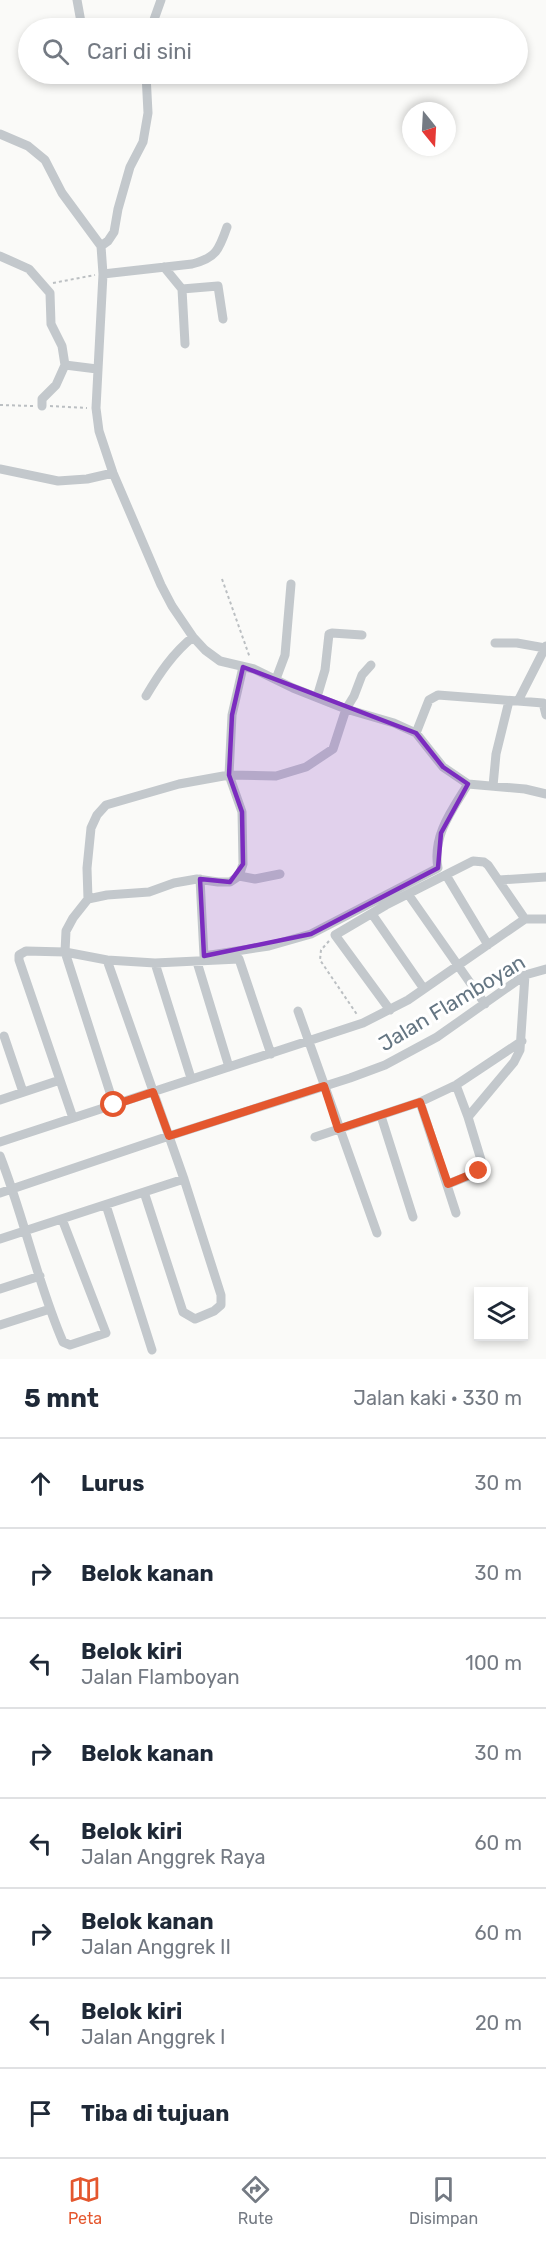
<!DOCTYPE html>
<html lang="id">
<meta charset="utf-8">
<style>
body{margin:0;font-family:Rubik,sans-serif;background:#f2f2f3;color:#1f2937}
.controls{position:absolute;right:18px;bottom:18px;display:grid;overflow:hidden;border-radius:0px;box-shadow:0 3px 9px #0003}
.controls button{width:54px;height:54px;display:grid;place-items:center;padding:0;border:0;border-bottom:2px solid #e0e1e3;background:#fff;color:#1f2937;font:30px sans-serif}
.compass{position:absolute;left:402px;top:102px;width:54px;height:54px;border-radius:50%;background:#fff;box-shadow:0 3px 9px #0003;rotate:162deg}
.stop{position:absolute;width:18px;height:18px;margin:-14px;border:4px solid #e4572e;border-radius:50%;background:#fff}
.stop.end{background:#e4572e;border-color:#fff;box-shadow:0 2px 6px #0008}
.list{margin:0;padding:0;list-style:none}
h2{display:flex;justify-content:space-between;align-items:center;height:78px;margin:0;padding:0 24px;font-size:26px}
h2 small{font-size:20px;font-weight:400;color:#747a83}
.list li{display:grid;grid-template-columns:39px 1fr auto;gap:18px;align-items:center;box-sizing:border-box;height:90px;padding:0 24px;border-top:2px solid #e0e1e3}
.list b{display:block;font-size:22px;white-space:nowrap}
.list p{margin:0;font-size:20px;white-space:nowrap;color:#747a83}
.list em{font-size:20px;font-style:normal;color:#747a83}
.icon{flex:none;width:33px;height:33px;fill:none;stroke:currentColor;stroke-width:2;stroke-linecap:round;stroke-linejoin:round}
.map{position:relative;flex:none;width:546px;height:1359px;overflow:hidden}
.search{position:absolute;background:#fff;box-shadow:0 3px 9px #0003;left:18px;right:18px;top:18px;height:66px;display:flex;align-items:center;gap:15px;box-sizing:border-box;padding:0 21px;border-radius:33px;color:#747a83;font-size:22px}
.sheet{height:798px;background:#fff}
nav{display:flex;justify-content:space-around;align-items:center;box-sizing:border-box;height:84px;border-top:2px solid #e0e1e3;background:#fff;font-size:16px;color:#747a83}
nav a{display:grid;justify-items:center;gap:3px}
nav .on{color:#e4572e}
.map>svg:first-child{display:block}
</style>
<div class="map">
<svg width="546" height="1359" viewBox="0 0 546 1359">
<rect width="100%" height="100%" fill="#fafaf8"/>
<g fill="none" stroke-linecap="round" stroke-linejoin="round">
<path stroke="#bbbfc2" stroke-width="2" stroke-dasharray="3 3" stroke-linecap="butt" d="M53,283l42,-8
M0,405l33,1
M50,406l37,2
M222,579l28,79
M329,941l-8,9 -1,10 38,56"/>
<path stroke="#c3c8cc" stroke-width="9" d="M77,0l4,22
M151,28l10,-28
M0,134l28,12 17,14 17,33 39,53 2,28 -7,134 3,23 14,42 48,112 11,21 21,31 12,13 15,11 34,8 39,19 53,21 48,14 22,10 27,34 25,17 57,5 21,5
M101,246l7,-5 6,-9 4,-23 12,-42 13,-25 5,-29 -2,-39
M0,256l29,13 21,24 1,31 11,22 3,19
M164,267l18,22 3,55
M103,274l89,-10c24,-6 27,-14 35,-37
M182,289l36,-3 5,33
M42,406v-7l14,-14 9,-20 32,4
M0,469l58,12 29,-2 26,-6
M495,643h22l28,5
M276,679l9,-24 6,-71
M146,696c13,-22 27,-43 47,-59
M317,697l8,-27 4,-36 3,-1 30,2
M518,701l25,2 3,12
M416,733l13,-33 9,-5 80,6 28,-55
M493,786l3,-32 13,-53
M446,875l42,70
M239,876l16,3 25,-5
M200,879l4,77 65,-10 42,-12 127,-66c-6,-32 14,-58 30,-84
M499,880l47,-3
M408,894l77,110
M88,899l-1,-31 4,-40 6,-13 9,-10 73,-21 50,-9 47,1 30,-9 27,-18 13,-40 8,-13 8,-21 9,-10
M372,914l52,75
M107,960l-42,-8 49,153
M197,962l32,105
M390,1010l-55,-75 51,-30 87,-44 11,1 4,3 37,54
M298,1011l79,222
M4,1036l19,56
M191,1078l-36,-115 84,-4 32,95
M0,1100l60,-20
M420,1102l36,111
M381,1116l32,101
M468,1117l46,-55 6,-12 5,-75
M73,1118l-54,-158v-5l7,-4 39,1 1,-21 7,-13 15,-19 19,-4 42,-3 25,-9 23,-4 21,3h12l9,-6 4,-12 -1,-52 -13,-37 3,-60 11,-48
M315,1137l105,-35 36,-17 66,-44
M0,1142l363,-119 45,-23 117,-81h21
M0,1156c24,61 37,126 63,186l7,3 36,-12 -44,-114
M448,1184l28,-11 6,-10 -14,-46 -12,-32
M144,1192l39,120 12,7 19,-8 7,-6v-10l-37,-116 -77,-219 48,3
M0,1193l169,-57 181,-58 35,-13 52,-28 88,-62 21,-6
M106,1205l46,145
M0,1239l184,-60
M0,1289l40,-13
M0,1325l50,-16"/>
</g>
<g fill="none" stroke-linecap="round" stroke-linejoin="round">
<path stroke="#e4572e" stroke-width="8" d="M114,1105l39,-13 16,44 155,-50 14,43 82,-27 28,82 31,-13"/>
</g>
<path fill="#7b2cbf" fill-opacity="0.2" stroke="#7b2cbf" stroke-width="4.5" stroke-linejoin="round" d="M243,667l173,66 27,34 25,17 -27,49 -3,35 -127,66 -107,22 -4,-77 30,3 13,-18 -1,-52 -13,-37 3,-60z"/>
<g text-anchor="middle" stroke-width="6" stroke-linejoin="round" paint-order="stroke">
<g font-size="21" fill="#657683" stroke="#fff">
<text transform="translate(452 1003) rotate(-31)" y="7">Jalan Flamboyan</text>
</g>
</g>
</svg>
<div class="controls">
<button><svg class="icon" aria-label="layers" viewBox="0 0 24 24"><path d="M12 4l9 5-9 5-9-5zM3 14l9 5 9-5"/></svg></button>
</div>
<svg class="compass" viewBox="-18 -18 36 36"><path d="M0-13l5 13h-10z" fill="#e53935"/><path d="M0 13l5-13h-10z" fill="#747a83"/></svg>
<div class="stop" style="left:114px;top:1105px"></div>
<div class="stop end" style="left:479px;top:1171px"></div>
<div class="search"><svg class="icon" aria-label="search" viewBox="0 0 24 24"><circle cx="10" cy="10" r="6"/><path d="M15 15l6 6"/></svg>Cari di sini</div>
</div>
<section class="sheet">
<h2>5 mnt<small>Jalan kaki · 330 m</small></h2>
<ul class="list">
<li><svg class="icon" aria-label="ahead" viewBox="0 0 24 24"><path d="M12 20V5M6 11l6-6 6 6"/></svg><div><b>Lurus</b></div><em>30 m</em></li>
<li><svg class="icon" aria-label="right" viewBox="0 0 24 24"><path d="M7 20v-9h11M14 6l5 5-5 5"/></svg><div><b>Belok kanan</b></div><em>30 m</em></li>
<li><svg class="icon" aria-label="left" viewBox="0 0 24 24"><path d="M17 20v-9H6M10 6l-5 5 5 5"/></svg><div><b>Belok kiri</b><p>Jalan Flamboyan</p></div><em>100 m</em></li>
<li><svg class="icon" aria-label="right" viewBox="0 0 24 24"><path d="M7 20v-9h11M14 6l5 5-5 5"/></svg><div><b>Belok kanan</b></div><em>30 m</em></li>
<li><svg class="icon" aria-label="left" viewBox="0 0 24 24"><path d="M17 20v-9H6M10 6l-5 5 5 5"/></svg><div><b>Belok kiri</b><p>Jalan Anggrek Raya</p></div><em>60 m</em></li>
<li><svg class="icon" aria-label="right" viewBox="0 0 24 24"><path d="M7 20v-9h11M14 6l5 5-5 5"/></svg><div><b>Belok kanan</b><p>Jalan Anggrek II</p></div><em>60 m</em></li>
<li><svg class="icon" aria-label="left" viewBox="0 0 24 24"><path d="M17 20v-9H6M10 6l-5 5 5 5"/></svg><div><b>Belok kiri</b><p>Jalan Anggrek I</p></div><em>20 m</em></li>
<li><svg class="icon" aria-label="arrive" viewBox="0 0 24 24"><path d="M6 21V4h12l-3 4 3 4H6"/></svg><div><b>Tiba di tujuan</b></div></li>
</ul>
</section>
<nav>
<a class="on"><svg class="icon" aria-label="map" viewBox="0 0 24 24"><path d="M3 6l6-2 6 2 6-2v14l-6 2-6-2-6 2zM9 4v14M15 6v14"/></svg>Peta</a>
<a><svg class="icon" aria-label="directions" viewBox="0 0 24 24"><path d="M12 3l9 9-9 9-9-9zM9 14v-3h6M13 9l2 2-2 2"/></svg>Rute</a>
<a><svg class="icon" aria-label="saved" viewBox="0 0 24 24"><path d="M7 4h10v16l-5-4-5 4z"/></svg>Disimpan</a>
</nav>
